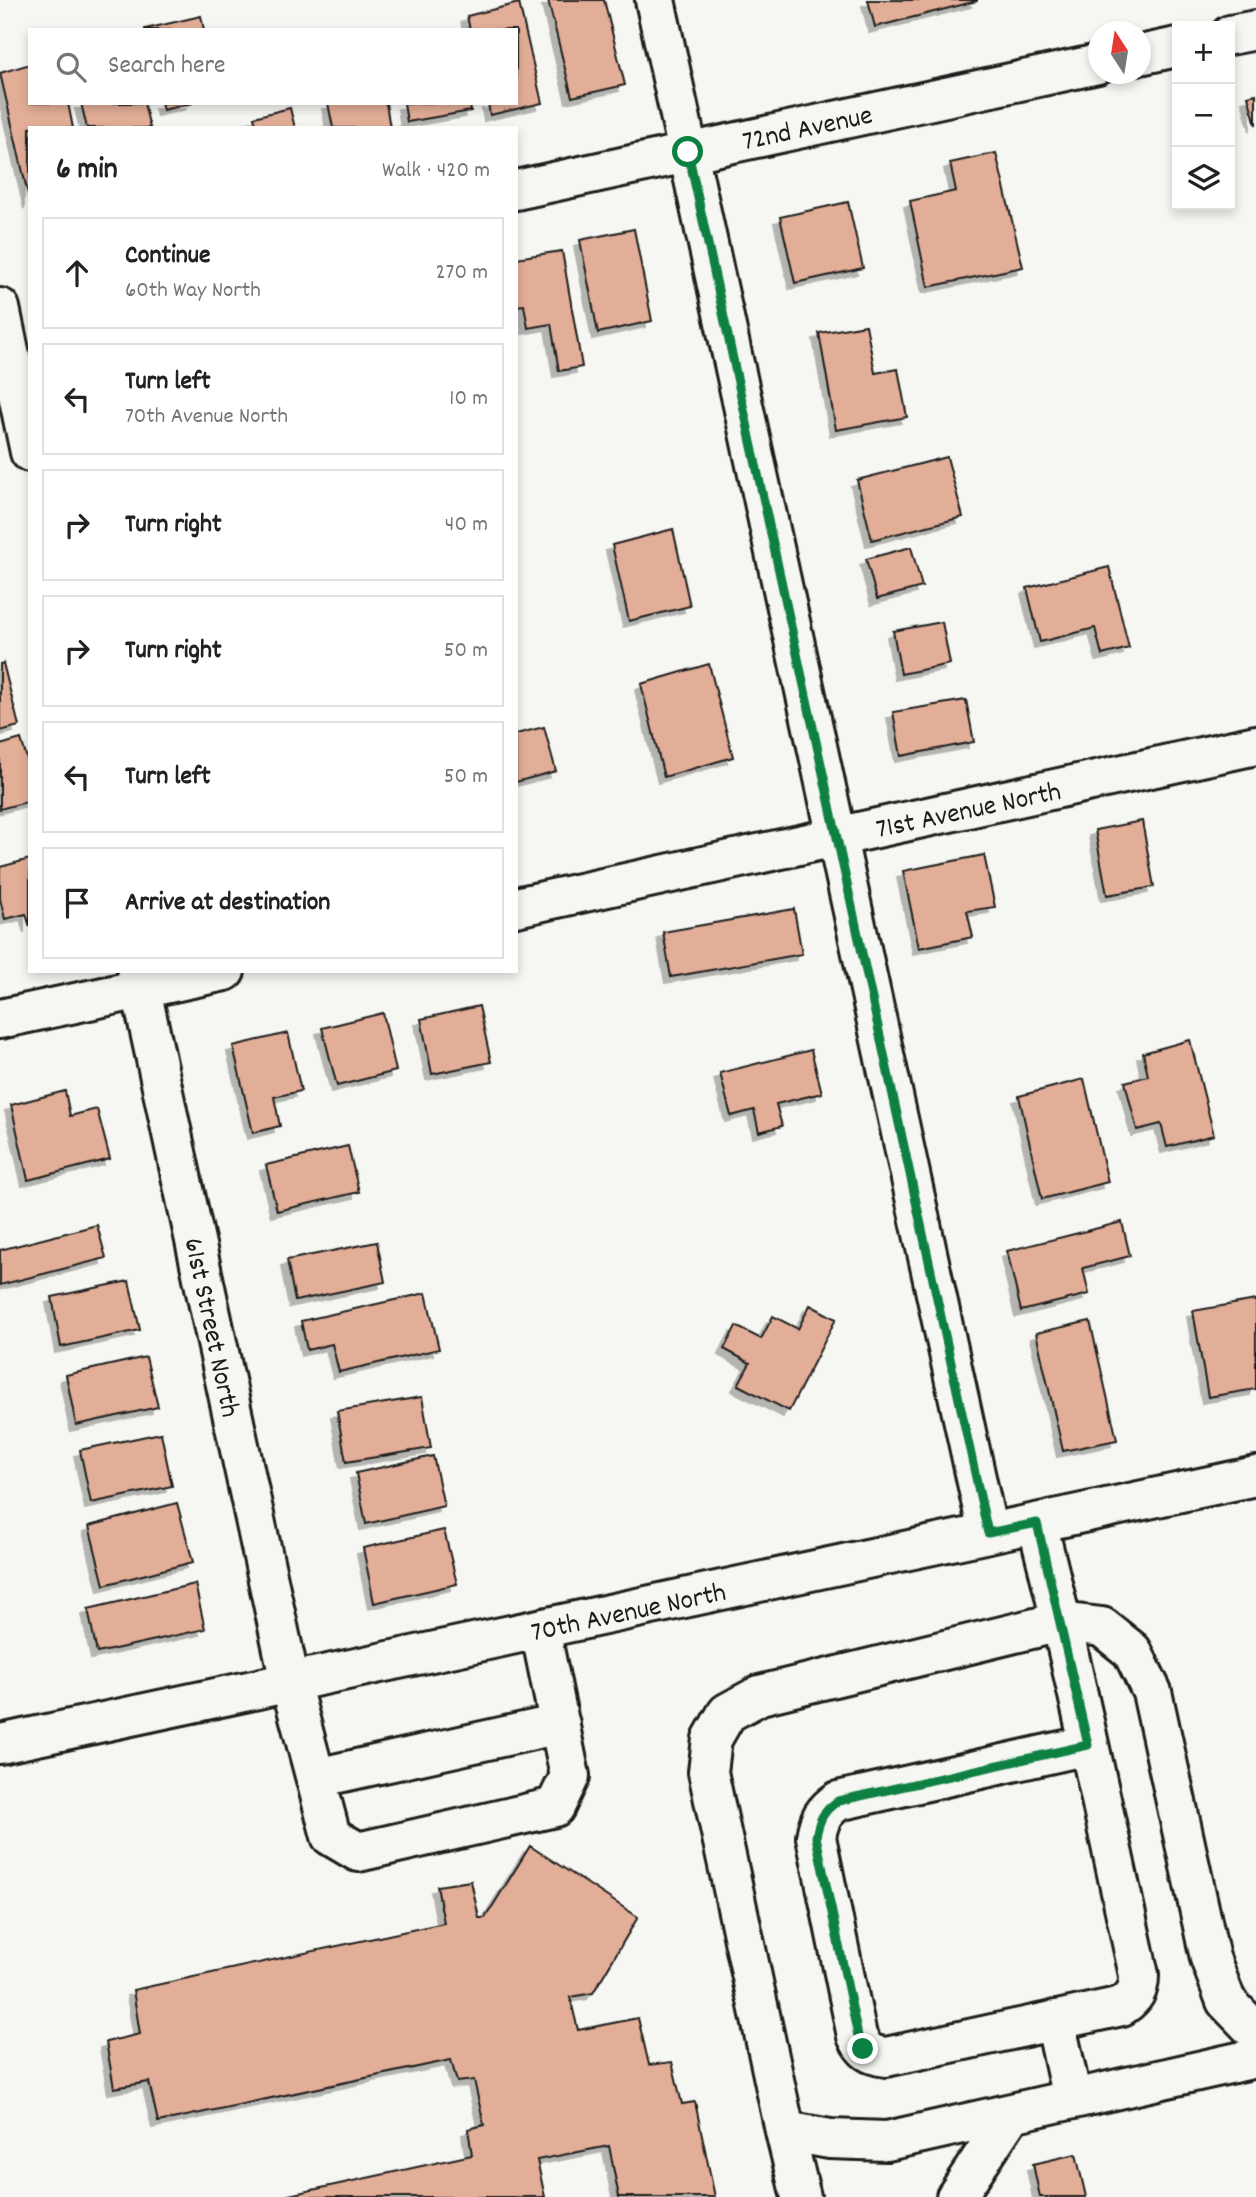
<!DOCTYPE html>
<meta charset="utf-8">
<style>
body{margin:0;font-family:Dekko,sans-serif;background:#f6f6f6;color:#222}
.controls{position:absolute;right:21px;top:21px;display:grid;overflow:hidden;border-radius:0px;box-shadow:0 4px 10px #0003}
.controls button{width:63px;height:63px;display:grid;place-items:center;padding:0;border:0;border-bottom:2px solid #e0e0e0;background:#fff;color:#222;font:35px sans-serif}
.compass{position:absolute;left:1088px;top:21px;width:63px;height:63px;border-radius:50%;background:#fff;box-shadow:0 4px 10px #0003;rotate:348deg}
.stop{position:absolute;width:21px;height:21px;margin:-16px;border:5px solid #0b8043;border-radius:50%;background:#fff}
.stop.end{background:#0b8043;border-color:#fff;box-shadow:0 2px 7px #0008}
.list{margin:0;padding:0;list-style:none}
h2{display:flex;justify-content:space-between;align-items:center;height:91px;margin:0;padding:0 28px;font-size:30px}
h2 small{font-size:23px;font-weight:400;color:#767676}
.list li{display:grid;grid-template-columns:46px 1fr auto;gap:21px;align-items:center;box-sizing:border-box;height:112px;margin:0 14px 14px;padding:0 14px;border:2px solid #e0e0e0;border-radius:0px}
.list b{display:block;font-size:26px;white-space:nowrap}
.list p{margin:0;font-size:23px;white-space:nowrap;color:#767676}
.list em{font-size:23px;font-style:normal;color:#767676}
.icon{flex:none;width:38px;height:38px;fill:none;stroke:currentColor;stroke-width:2;stroke-linecap:round;stroke-linejoin:round}
.map{position:relative;flex:none;width:1256px;height:2197px;overflow:hidden}
.search{position:absolute;background:#fff;box-shadow:0 4px 10px #0003;left:28px;top:28px;width:490px;height:77px;display:flex;align-items:center;gap:18px;box-sizing:border-box;padding:0 24px;border-radius:0px;color:#767676;font-size:26px}
.panel{position:absolute;background:#fff;box-shadow:0 4px 10px #0003;left:28px;top:126px;width:490px;height:847px;border-radius:0px}
.map>svg:first-child{display:block}
</style>
<div class="map">
<svg width="1256" height="2197" viewBox="0 0 1256 2197">
<defs>
<filter id="shadow"><feDropShadow dx="-6" dy="6" stdDeviation="0" flood-color="#0004"/></filter>
</defs>
<rect width="100%" height="100%" fill="#f6f6f2"/>
<filter id="ink" filterUnits="userSpaceOnUse"><feTurbulence type="fractalNoise" baseFrequency=".0143" numOctaves="2"/><feDisplacementMap in="SourceGraphic" scale="14" xChannelSelector="R" yChannelSelector="G"/><feConvolveMatrix kernelMatrix="1 2 1 2 8 2 1 2 1" color-interpolation-filters="sRGB"/></filter>
<g filter="url(#ink)">
<path fill="#e3ae97" stroke="#1c1c1c" stroke-width="2" filter="url(#shadow)" d="M548,0h56l21,85 -53,12z
M868,0h109v1l-102,26z
M519,3l23,100 -52,12 -2,-12h28v-73h-46l-3,-14z
M201,16l3,14h-59v-1z
M30,64v39h38l5,25h-43v75l-30,-130z
M1256,94v31l-8,-29z
M81,103h63l6,25h-63z
M161,103h32l-30,7z
M328,103h58l4,25h-57z
M404,103h66l1,8 -64,11z
M290,108l5,20h-38l-3,-11z
M996,153l27,114 -95,20 -18,-86 46,-10 -6,-28z
M848,202l15,66 -68,15 -15,-66z
M634,229l18,92 -54,12 -18,-93z
M562,251l20,116 -23,4 -8,-47 -23,4 -4,-23 -8,1v-48z
M866,325l9,48 23,-4 9,48 -71,13 -17,-97z
M947,457l16,60 -91,23 -15,-60z
M673,529l17,77 -61,15 -17,-76z
M911,547l11,40 -45,12 -11,-40z
M1109,567l20,81 -27,7 -7,-27 -55,14 -13,-54z
M942,622l8,42 -49,10 -8,-43z
M3,663l16,63 -19,5v-67z
M709,664l24,93 -69,20 -23,-93z
M966,700l8,42 -73,14 -8,-44z
M544,727l12,44 -40,11v-48z
M21,739l9,30v32l-30,8v-64z
M1142,821l12,66 -47,8 -12,-65z
M984,855l11,52 -28,4 6,26 -54,11 -16,-77z
M30,859v68l-4,-13 -21,5 -5,-20v-32z
M794,909l8,45 -131,23 -8,-45z
M479,1006l12,56 -59,12 -11,-55z
M383,1013l13,58 -59,15 -15,-58z
M288,1033l13,58 -27,6 6,29 -27,7 -20,-87z
M1190,1040l24,95 -47,12 -6,-23 -24,6 -12,-48 23,-6 -5,-23z
M811,1050l11,43 -46,11 6,22 -23,6 -5,-22 -23,6 -11,-43z
M1084,1079l24,103 -66,17 -23,-103z
M65,1091l5,25 27,-7 13,50 -82,21 -17,-75z
M348,1146l11,46 -82,19 -11,-46z
M1122,1222l8,34 -47,12 6,26 -68,17 -14,-60z
M97,1225l9,33 -106,27v-35z
M377,1242l8,40 -90,19 -8,-41z
M129,1281l11,49 -79,17 -9,-50z
M426,1293l13,56 -100,23 -7,-28 -25,6 -6,-29z
M1256,1300v89l-48,8 -15,-86z
M810,1305l26,14 -47,92 -51,-26 12,-22 -26,-14 12,-23 25,13 12,-23 25,13z
M1090,1321l27,119 -54,11 -27,-118z
M146,1357l12,50 -82,18 -10,-50z
M422,1397l9,51 -85,14 -9,-51z
M161,1433l11,53 -81,17 -11,-53z
M433,1456l11,50 -78,18 -10,-51z
M177,1503l16,59 -89,23 -15,-59z
M444,1530l13,54 -83,19 -11,-55z
M195,1584l10,45 -108,24 -9,-44z
M530,1846l108,71 -45,76 -23,4 8,33 60,-12 11,47 23,-3 10,42 13,-2 20,95h-96l-10,-51 -72,14 8,37h-265l192,-42 -4,-26 16,-4 -10,-45 -17,2 -6,-22 -293,62 -9,-40 -35,6 -8,-46 34,-8 -7,-44 311,-67 -7,-37 34,-5 8,37h6z
M1076,2154l10,43h-46l-7,-33z"/>
<g fill="none" stroke-linecap="round" stroke-linejoin="round">
<g stroke="#1c1c1c" stroke-width="44">
<path id="minor" d="M655,0l333,1533
M1230,35l26,-5
M1140,55l37,-8
M516,190l582,-126
M0,308l30,144
M516,907l740,-162
M137,971l153,711 41,154 27,16 197,-45 15,-31 -30,-147
M0,1019l225,-48
M1037,1523c38,149 69,301 102,452 0,15 -4,22 -17,31l-236,51c-16,-2 -22,-6 -29,-21l-41,-199c3,-17 7,-26 22,-36l250,-56
M0,1744l1256,-268
M316,1778l244,-54
M1055,2020l17,79
M1256,2032l-30,-31 -16,-43 -58,-266 -20,-41 -30,-24 -42,-5 -300,73 -33,18 -15,26 -4,33 77,359 45,8 57,2 369,-83
M785,2131l16,66
M956,2197l55,-83"/>
</g>
<use href="#minor" stroke="#f6f6f2" stroke-width="38"/>
</g>
</g>
<g fill="none" stroke-linecap="round" stroke-linejoin="round" filter="url(#ink)">
<path stroke="#0b8043" stroke-width="9" d="M688,152l300,1381 49,-10 51,222 -250,56c-15,10 -19,19 -22,36l42,199 5,13"/>
</g>
<g text-anchor="middle" stroke-width="5" stroke-linejoin="round" paint-order="stroke">
<g font-size="28" fill="#1c1c1c" stroke="#f6f6f2">
<text transform="translate(807 126) rotate(-12)" y="10">72nd Avenue</text>
<text transform="translate(968 808) rotate(-12)" y="10">71st Avenue North</text>
<text transform="translate(214 1327) rotate(78)" y="10">61st Street North</text>
<text transform="translate(628 1610) rotate(-12)" y="10">70th Avenue North</text>
</g>
</g>
</svg>
<div class="controls">
<button>+</button>
<button>−</button>
<button><svg class="icon" aria-label="layers" viewBox="0 0 24 24"><path d="M12 4l9 5-9 5-9-5zM3 14l9 5 9-5"/></svg></button>
</div>
<svg class="compass" viewBox="-18 -18 36 36"><path d="M0-13l5 13h-10z" fill="#e53935"/><path d="M0 13l5-13h-10z" fill="#767676"/></svg>
<div class="stop" style="left:688px;top:152px"></div>
<div class="stop end" style="left:863px;top:2049px"></div>
<div class="search"><svg class="icon" aria-label="search" viewBox="0 0 24 24"><circle cx="10" cy="10" r="6"/><path d="M15 15l6 6"/></svg>Search here</div>
<section class="panel">
<h2>6 min<small>Walk · 420 m</small></h2>
<ul class="list">
<li><svg class="icon" aria-label="ahead" viewBox="0 0 24 24"><path d="M12 20V5M6 11l6-6 6 6"/></svg><div><b>Continue</b><p>60th Way North</p></div><em>270 m</em></li>
<li><svg class="icon" aria-label="left" viewBox="0 0 24 24"><path d="M17 20v-9H6M10 6l-5 5 5 5"/></svg><div><b>Turn left</b><p>70th Avenue North</p></div><em>10 m</em></li>
<li><svg class="icon" aria-label="right" viewBox="0 0 24 24"><path d="M7 20v-9h11M14 6l5 5-5 5"/></svg><div><b>Turn right</b></div><em>40 m</em></li>
<li><svg class="icon" aria-label="right" viewBox="0 0 24 24"><path d="M7 20v-9h11M14 6l5 5-5 5"/></svg><div><b>Turn right</b></div><em>50 m</em></li>
<li><svg class="icon" aria-label="left" viewBox="0 0 24 24"><path d="M17 20v-9H6M10 6l-5 5 5 5"/></svg><div><b>Turn left</b></div><em>50 m</em></li>
<li><svg class="icon" aria-label="arrive" viewBox="0 0 24 24"><path d="M6 21V4h12l-3 4 3 4H6"/></svg><div><b>Arrive at destination</b></div></li>
</ul>
</section>
</div>
